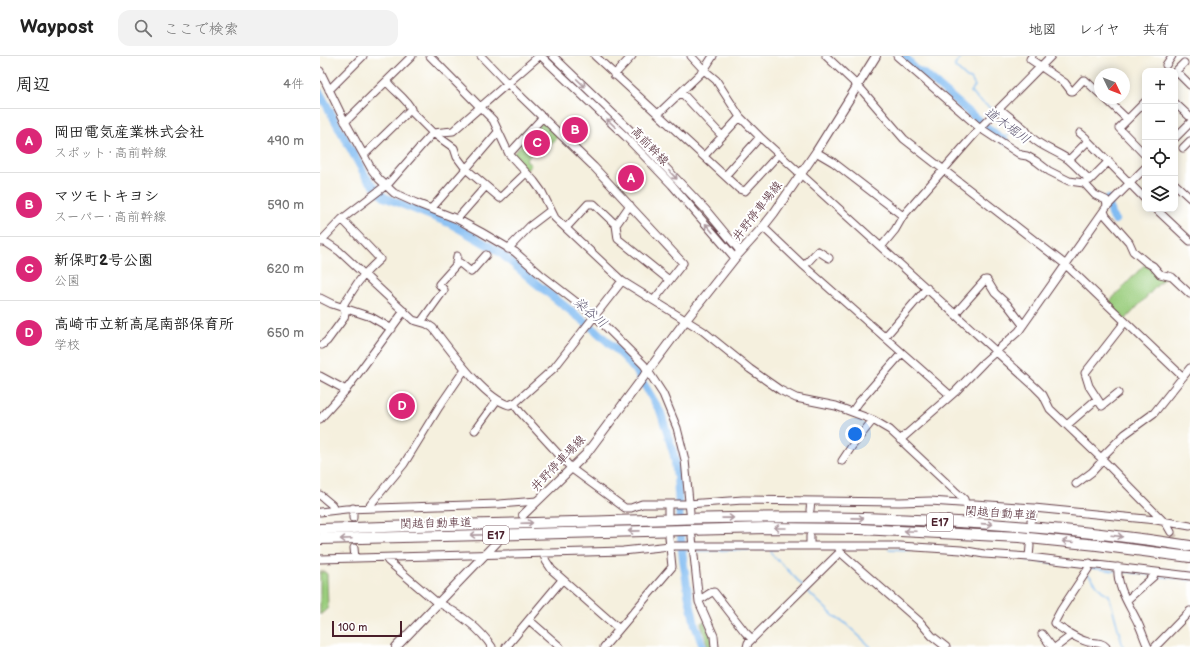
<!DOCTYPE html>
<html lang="ja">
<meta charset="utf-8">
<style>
body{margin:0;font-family:"Balsamiq Sans","Klee One",sans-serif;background:#f2f2f2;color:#222}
.controls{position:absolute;right:12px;top:12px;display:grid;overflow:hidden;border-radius:8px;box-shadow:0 2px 10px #0003}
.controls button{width:36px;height:36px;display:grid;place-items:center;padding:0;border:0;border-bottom:1px solid #e0e0e0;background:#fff;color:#222;font:20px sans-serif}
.compass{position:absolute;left:774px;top:12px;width:36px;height:36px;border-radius:50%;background:#fff;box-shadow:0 2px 10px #0003;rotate:133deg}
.scale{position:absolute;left:12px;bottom:10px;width:70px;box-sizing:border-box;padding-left:4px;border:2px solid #4a1f2b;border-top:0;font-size:11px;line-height:14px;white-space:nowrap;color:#4a1f2b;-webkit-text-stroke:3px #fff;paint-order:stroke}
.you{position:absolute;left:535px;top:378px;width:14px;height:14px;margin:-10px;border:3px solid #fff;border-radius:50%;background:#1a73e8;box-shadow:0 0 0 6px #1a73e833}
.badge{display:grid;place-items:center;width:26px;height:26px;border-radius:50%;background:#db2777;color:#fff;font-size:13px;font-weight:700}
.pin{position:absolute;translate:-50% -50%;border:2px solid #fff;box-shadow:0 1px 4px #0006}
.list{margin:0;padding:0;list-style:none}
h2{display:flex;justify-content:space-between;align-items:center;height:52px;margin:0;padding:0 16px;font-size:17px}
h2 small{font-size:13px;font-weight:400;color:#767676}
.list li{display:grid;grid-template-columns:26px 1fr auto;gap:12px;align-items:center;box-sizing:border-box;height:64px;padding:0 16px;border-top:1px solid #e0e0e0}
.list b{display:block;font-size:15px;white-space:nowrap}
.list p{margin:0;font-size:13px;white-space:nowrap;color:#767676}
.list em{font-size:13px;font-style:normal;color:#767676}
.icon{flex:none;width:22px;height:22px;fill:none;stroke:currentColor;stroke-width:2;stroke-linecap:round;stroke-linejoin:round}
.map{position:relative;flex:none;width:870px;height:591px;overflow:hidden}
header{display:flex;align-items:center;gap:24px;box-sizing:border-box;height:56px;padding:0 20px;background:#fff;border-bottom:1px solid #e0e0e0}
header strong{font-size:19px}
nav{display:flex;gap:22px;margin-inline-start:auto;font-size:14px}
.search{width:280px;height:36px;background:#f2f2f2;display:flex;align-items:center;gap:10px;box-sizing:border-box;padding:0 14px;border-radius:12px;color:#767676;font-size:15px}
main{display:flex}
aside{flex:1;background:#fff}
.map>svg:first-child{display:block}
</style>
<header>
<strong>Waypost</strong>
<div class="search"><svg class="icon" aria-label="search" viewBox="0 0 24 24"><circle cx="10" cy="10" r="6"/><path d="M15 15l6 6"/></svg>ここで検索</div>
<nav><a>地図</a><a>レイヤ</a><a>共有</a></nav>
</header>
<main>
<aside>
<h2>周辺<small>4件</small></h2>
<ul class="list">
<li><span class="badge">A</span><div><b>岡田電気産業株式会社</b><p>スポット · 高前幹線</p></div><em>490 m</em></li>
<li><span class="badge">B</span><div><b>マツモトキヨシ</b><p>スーパー · 高前幹線</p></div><em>590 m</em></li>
<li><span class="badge">C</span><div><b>新保町2号公園</b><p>公園</p></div><em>620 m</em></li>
<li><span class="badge">D</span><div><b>高崎市立新高尾南部保育所</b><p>学校</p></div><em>650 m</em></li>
</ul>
</aside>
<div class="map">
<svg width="870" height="591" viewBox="0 0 870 591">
<rect width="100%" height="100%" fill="#fff"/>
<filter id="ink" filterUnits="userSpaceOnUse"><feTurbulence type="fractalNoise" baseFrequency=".025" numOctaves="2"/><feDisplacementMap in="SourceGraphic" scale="8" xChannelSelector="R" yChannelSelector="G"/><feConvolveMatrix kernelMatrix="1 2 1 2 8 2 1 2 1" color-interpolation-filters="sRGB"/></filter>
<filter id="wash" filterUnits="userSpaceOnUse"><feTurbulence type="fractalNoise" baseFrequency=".012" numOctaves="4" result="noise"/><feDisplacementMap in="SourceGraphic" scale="16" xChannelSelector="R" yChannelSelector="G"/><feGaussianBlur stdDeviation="0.9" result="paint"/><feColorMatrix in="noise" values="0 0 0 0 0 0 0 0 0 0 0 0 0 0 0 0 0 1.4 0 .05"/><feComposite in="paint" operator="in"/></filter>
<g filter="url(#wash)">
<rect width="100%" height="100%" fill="#f5f0de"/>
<path fill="#9acd7d" stroke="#727654" d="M222,66h2l15,13 -18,19 -6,-4 -9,10 5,5 -5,6 -14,-16z
M824,209l21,12 -40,43 -17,-17z
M0,516h5l2,2 1,34 -8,7z
M384,565l7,16 1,10h-4l-7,-24z"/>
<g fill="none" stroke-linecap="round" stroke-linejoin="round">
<path stroke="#80bbf2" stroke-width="1.5" d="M643,0l-8,9v2l12,11 4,1 4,7 -5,6 9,8 14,10
M684,84l4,-5v-16
M568,493l22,1
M362,495h10
M376,495l80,-2
M451,495l2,5 10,9 20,21
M707,504l60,7
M771,512l24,3
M800,515l30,4
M768,518l14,17 7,4 14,52
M836,520l34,4
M485,533l31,29 10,6 25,23"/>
<path stroke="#80bbf2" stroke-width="8" d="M584,0l5,5 4,7 14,8 57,49 21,16
M0,37l46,84 18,20 67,27 47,27 35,30 62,49 28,26 15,18 23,39 13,42 3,23 5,73 6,42 7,32 8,22
M788,143l3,16 4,5"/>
</g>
</g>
<g filter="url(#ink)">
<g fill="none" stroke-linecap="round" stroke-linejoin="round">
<path stroke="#d3c6ba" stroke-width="7" stroke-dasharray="7 3.5" stroke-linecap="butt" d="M851,476l19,30"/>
<g stroke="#643e46" stroke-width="9">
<path id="minor" d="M110,0l63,64 16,34 25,27 8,11 13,26 67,63 81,50 47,38 30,21 16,8 40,8 37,14 17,10 65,61 9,8 1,4
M161,0l26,27 87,84 89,96 -29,37
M221,0l85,81 46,48 63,73
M233,0l78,75 75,79 34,41
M275,0l144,133 6,2 33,-36
M371,0l13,14 12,10 24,37 20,20 275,250 8,8 7,14 51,49 66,67 4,7
M506,0l35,33 43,50 162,126 117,112
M577,0l83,72 41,27 6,1 9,5 13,10 20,10 15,2 11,12 11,5 1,6 -88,125 -35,31 -28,29 -56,49
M712,0l-2,3 35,24 6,8h2l10,-11h2l15,14
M846,9l6,-9
M0,15l22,45 30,54 7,9 15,14 22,10 41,16 24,13 34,20 25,22 58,45 46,46 19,29 14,34 8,32 5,52
M856,15l14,14
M855,16l9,-9
M294,19l18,-19
M9,34l34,-34
M361,36l41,44
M785,42l22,21
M825,46l-26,26 26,27
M855,47l15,14
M680,53l25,20c9,16 30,21 44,31 7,6 14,14 21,20l19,-19
M90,54l23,23 21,15 3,9 9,12 -35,40
M338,58l46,-44 9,-14
M25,66l67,-66
M178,76l-32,37 34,29 26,-25
M855,82l15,-15
M767,84l58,59
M863,92l7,-7
M496,96l17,10 70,54
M189,98l34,-37
M44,99l47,-46c-3,-9 -17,-18 -24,-27
M384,100l36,-39
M749,104l18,-18 -1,-4 -6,-5
M405,120l35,-39
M855,128l15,14
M787,150l38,-38
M836,153l34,32
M784,155l2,5 23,26 4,9 13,11 7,4 7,8 12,3 18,17
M137,163l29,-33
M296,169l14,-20
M443,171l41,39 146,129
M246,172l22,-24h6l22,21 2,14 51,41
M0,185l7,2 12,8 74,69 14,4 6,4c17,21 50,70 76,77l7,-3 38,-34 68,-87
M0,186l22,-23 47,-36 33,-38 11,-12 20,-2 86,-75
M561,191l14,-17 8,-14 77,-88 71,-72
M188,193l22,-23 21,-16
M136,206l4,1 11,9 15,-17
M484,210l14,-15 11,7
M0,242l12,6 39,13 21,12
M635,258l30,-34h2l8,13 12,11 16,21
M101,266l23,-32 -5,-6 17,-19 1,-9
M565,281l42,-49
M2,289l5,-4 17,-23c1,-4 2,-7 -1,-11 1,-5 5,-9 8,-14 9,-15 16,-22 29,-34l-38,-40
M0,320l26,14
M798,337l-16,13 -13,-20 -4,-13 40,-51
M194,348l6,8 52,57 53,39h6l11,-4h46l55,-4 157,2 30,-1 104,7 122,12 34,6
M532,356l7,-10 43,-49
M0,363l26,-29 58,-79
M747,369l30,-26
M155,374l22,-30
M781,402l24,-24 29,-21 36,-45
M522,405l10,-15 21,-26
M756,428l16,-12 11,-12
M0,439l12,10 1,5
M348,448v9
M49,451l2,-3 33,-40 35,-57 26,-38
M33,452v10
M490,454l1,-9
M0,456l26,-3 153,-5 38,-3
M711,464l3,-12
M372,481l7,65 15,34 1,11
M490,490v-10
M34,492l1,10
M520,496l80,70 12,14 14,11
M223,497l3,8 6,9 67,59
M709,501l1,-11
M66,502l2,3 47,40c20,10 44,26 57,46
M0,503l303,-8 47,-5h230l61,4 23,4 45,3 161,19
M770,507l-2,6 -27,41 -7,13 2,2c10,6 20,14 32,17 6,1 14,0 18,5
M798,511c-2,20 12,39 20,56 4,8 6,16 10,24
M379,543c6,0 9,-7 15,-7l31,40 7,7
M807,544l26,-23 2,-5
M209,564l31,27
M722,578l10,13
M186,591l56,-67
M284,591l68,-80 -3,-30
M427,591l1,-4 92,-91 -1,-3
M736,591l16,-12
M835,591l35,-36"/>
</g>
<g stroke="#643e46" stroke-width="10">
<path id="major" d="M203,459l63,-61 100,-134 49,-62 28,-31 11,-14 42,-61 60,-96
M76,591l101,-105"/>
</g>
<g stroke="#643e46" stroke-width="12">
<path id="highway" d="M0,473c85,-3 169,-5 254,-7 96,-3 193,-6 289,-4 109,3 219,11 327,28
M0,483l447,-11 93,1 159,8 78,8 93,12"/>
</g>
<use href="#minor" stroke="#fff" stroke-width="7"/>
<use href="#major" stroke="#fff" stroke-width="8"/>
<use href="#highway" stroke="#fff" stroke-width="10"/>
</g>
<defs><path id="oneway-shaft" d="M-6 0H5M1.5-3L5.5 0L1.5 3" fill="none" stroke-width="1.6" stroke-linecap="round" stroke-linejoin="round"/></defs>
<g stroke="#ae9aa0">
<use href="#oneway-shaft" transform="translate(261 27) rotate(44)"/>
<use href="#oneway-shaft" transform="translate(291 67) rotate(-136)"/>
<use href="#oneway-shaft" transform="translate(353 119) rotate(46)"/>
<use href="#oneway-shaft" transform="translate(389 172) rotate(-130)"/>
<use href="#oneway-shaft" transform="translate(408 462) rotate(-1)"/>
<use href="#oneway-shaft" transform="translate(538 462) rotate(1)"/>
<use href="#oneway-shaft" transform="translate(207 467) rotate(-2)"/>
<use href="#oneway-shaft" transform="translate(667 468) rotate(4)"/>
<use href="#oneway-shaft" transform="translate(460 472) rotate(-180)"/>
<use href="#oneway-shaft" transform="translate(314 475) rotate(179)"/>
<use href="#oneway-shaft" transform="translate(590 475) rotate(-177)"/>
<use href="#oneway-shaft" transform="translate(156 479) rotate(179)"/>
<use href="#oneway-shaft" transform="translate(797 480) rotate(7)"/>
<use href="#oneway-shaft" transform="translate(26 483) rotate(178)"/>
<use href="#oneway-shaft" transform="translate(748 486) rotate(-175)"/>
</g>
</g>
<g text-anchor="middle" stroke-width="4" stroke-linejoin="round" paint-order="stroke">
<g fill="#fff" stroke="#80626b" stroke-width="1">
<rect x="607" y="457" width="26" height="18" rx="3"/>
<rect x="163" y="470" width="26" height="18" rx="3"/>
</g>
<g font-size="11" font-weight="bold" fill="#4a1f2b">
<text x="620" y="470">E17</text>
<text x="176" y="483">E17</text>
</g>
<g font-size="12" fill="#4a1f2b" stroke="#fff">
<text transform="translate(330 90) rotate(46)" y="4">高前幹線</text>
<text transform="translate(437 155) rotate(-52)" y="4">井野停車場線</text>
<text transform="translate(238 407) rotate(-46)" y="4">井野停車場線</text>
<text transform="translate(681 457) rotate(4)" y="4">関越自動車道</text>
<text transform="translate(116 467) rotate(-1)" y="4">関越自動車道</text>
</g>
<g font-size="13" font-style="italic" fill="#5d5671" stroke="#fff">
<text transform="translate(688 69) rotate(36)" y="5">道木堀川</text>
<text transform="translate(271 256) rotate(41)" y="5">染谷川</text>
</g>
</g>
</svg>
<div class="controls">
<button>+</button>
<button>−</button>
<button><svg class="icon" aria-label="locate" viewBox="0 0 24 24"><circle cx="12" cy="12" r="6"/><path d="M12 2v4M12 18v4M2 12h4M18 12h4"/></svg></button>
<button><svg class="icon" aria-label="layers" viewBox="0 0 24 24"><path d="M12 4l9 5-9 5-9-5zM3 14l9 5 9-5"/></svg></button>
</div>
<svg class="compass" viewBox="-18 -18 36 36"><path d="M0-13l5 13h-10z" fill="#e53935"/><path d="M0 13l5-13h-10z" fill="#767676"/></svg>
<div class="scale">100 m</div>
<div class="you"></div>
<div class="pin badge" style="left:311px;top:122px">A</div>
<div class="pin badge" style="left:255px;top:74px">B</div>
<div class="pin badge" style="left:217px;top:87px">C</div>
<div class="pin badge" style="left:82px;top:350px">D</div>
</div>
</main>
